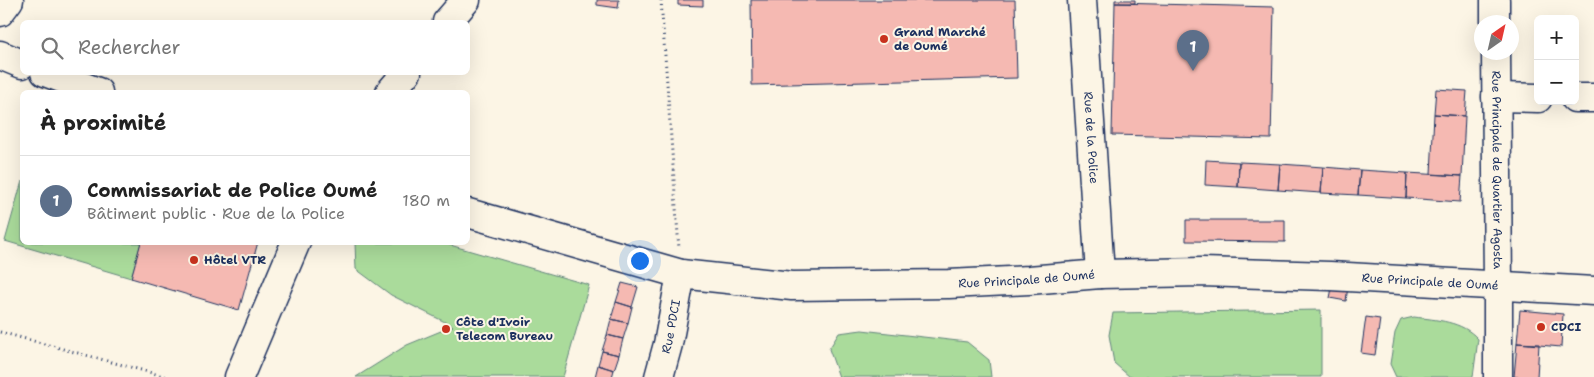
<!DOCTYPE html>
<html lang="fr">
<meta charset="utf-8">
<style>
body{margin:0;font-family:"Shantell Sans",sans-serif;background:#f6f6f6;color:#222}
.controls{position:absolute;right:15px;top:15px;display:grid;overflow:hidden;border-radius:8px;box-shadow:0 5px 20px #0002}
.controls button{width:45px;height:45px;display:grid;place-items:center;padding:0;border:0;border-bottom:1px solid #e0e0e0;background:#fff;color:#222;font:25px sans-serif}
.compass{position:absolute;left:1474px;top:15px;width:45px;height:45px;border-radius:50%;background:#fff;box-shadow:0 5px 20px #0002;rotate:34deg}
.you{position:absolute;left:639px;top:260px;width:18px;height:18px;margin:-12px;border:4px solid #fff;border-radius:50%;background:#1a73e8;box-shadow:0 0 0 8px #1a73e833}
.badge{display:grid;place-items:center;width:32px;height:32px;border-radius:50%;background:#111827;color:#fff;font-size:16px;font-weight:700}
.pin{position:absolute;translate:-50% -41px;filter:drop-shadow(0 1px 2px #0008)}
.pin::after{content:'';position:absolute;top:26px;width:18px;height:15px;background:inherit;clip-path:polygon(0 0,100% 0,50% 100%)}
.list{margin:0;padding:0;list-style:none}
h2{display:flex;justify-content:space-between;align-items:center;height:65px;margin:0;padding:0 20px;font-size:21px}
h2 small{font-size:16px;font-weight:400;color:#767676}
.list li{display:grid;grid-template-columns:32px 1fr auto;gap:15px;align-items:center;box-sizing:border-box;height:90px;padding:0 20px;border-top:1px solid #e0e0e0}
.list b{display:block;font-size:19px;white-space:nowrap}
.list p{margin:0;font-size:16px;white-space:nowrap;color:#767676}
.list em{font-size:16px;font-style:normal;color:#767676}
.icon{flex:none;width:28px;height:28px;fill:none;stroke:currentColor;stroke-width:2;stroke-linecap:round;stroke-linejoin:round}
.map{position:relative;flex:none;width:1594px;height:377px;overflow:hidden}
.search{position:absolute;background:#fff;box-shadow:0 5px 20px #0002;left:20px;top:20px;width:450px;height:55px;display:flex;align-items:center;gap:12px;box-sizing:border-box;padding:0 18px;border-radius:8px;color:#767676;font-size:19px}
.panel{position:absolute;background:#fff;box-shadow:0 5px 20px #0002;left:20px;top:90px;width:450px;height:155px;border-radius:8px}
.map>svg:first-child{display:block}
</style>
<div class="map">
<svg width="1594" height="377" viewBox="0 0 1594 377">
<rect width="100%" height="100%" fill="#fcf5e5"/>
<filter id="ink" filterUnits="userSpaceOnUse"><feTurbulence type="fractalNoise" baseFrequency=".02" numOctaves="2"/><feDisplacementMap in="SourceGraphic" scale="10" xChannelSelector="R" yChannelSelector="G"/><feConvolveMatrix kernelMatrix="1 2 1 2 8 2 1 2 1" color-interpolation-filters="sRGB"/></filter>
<g filter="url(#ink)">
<path fill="#aadb9b" stroke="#62857c" d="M22,181v61l119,1 -10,35 -126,-37z
M355,243h88l146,42 -26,92h-207l51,-32 46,-19 -62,-31 -35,-26z
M1321,310v67h-191l-16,-14 -5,-28 4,-22z
M1414,317c23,3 48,4 64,22l-5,38h-77l-6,-13 5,-31 6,-13z
M862,330l105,12 22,18 2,17h-152l-10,-28 10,-16z"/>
<path fill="#f5b9b2" stroke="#1b2f5e" d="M597,0h22l-1,8 -21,-3z
M678,0h25v6l-25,-1z
M751,0h264l2,78 -265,7z
M1115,0h20v3h-20z
M1115,3l159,4 -3,132 -159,-4z
M1436,89l31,2 -2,25 -31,-2z
M1434,114l31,2 -3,60 -31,-2z
M1206,160l33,2 -1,25 -33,-2z
M1239,162l41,2 -2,26 -40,-3z
M1280,164l43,3 -2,26 -43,-3z
M1323,167l37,3 -2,25 -37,-2z
M1360,170l47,3 -1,25 -48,-3z
M1407,173l55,3 -2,26 -54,-4z
M1186,220h99v22l-99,-1z
M141,242h117l-19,68 -108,-32z
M622,283l16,4 -6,20 -16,-5z
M1333,283l15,3 -2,15 -16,-3z
M616,302l16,5 -4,16 -17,-4z
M1520,310l43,4 -2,33 -44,-4z
M1366,317l14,2 -5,36 -14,-2z
M611,319l17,4 -5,16 -16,-4z
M607,335l16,4 -4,16 -17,-4z
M1517,343l22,1 -2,33h-23z
M602,351l17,4 -5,15 -16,-5z
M598,365l16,5 -2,7h-17z"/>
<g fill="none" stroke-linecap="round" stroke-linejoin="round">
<g stroke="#1b2f5e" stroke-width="31">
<g id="minor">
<path id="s1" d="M1082,0l18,274"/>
<path d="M1495,0v22"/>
<path d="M0,12l9,-12"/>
<path d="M447,22l19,-22"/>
<path id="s2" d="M1496,52l2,234v91"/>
<path d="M390,92l17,-20"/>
<path d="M1496,97l42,1"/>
<path d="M1575,98h19"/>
<path d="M239,377l57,-135"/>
<path id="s3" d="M659,377l9,-33 13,-70"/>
</g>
</g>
<g stroke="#1b2f5e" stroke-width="31">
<g id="major">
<path d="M0,55l22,9"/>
<path d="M45,72l53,20"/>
<path id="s4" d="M468,213l213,61 111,12 157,-2 80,-4 71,-6 102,-2 128,4 264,15"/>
</g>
</g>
<path stroke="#1b2f5e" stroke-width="3" stroke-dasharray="1 4" stroke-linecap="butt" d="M661,0l18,249
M0,332l167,45"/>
<use href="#minor" stroke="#fcf5e5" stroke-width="28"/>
<use href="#major" stroke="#fcf5e5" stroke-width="28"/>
</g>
</g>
<g fill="#c8321e" stroke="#fcf5e5" stroke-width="2">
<circle cx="884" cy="39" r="5"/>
<circle cx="194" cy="260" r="5"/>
<circle cx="1541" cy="327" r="5"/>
<circle cx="446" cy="329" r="5"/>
</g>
<g text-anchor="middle" stroke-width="4" stroke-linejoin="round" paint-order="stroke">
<g font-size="12" font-weight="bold" fill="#1b2f5e" stroke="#fcf5e5" text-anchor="start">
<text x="894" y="36">Grand Marché<tspan x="894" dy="14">de Oumé</tspan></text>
<text x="204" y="264">Hôtel VTR</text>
<text x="456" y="326">Côte d'Ivoir<tspan x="456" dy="14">Telecom Bureau</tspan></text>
<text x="1551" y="331">CDCI</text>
</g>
<g font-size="12" fill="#1b2f5e" stroke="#fcf5e5">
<text dy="4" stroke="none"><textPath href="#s1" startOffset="138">Rue de la Police</textPath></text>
<text dy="4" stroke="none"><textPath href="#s2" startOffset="118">Rue Principale de Quartier Agosta</textPath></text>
<text dy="4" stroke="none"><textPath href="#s4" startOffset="568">Rue Principale de Oumé</textPath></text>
<text dy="4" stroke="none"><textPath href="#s4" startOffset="972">Rue Principale de Oumé</textPath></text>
<text dy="4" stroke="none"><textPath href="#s3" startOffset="52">Rue PDCI</textPath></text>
</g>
</g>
</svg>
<div class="controls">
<button>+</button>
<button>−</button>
</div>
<svg class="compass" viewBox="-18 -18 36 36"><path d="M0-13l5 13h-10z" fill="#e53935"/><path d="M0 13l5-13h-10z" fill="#767676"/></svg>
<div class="you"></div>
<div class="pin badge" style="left:1193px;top:71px;background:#5c6f8a">1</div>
<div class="search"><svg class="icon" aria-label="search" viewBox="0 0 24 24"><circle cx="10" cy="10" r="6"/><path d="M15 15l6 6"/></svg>Rechercher</div>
<section class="panel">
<h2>À proximité<small></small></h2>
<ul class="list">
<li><span class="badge" style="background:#5c6f8a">1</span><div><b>Commissariat de Police Oumé</b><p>Bâtiment public · Rue de la Police</p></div><em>180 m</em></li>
</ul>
</section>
</div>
